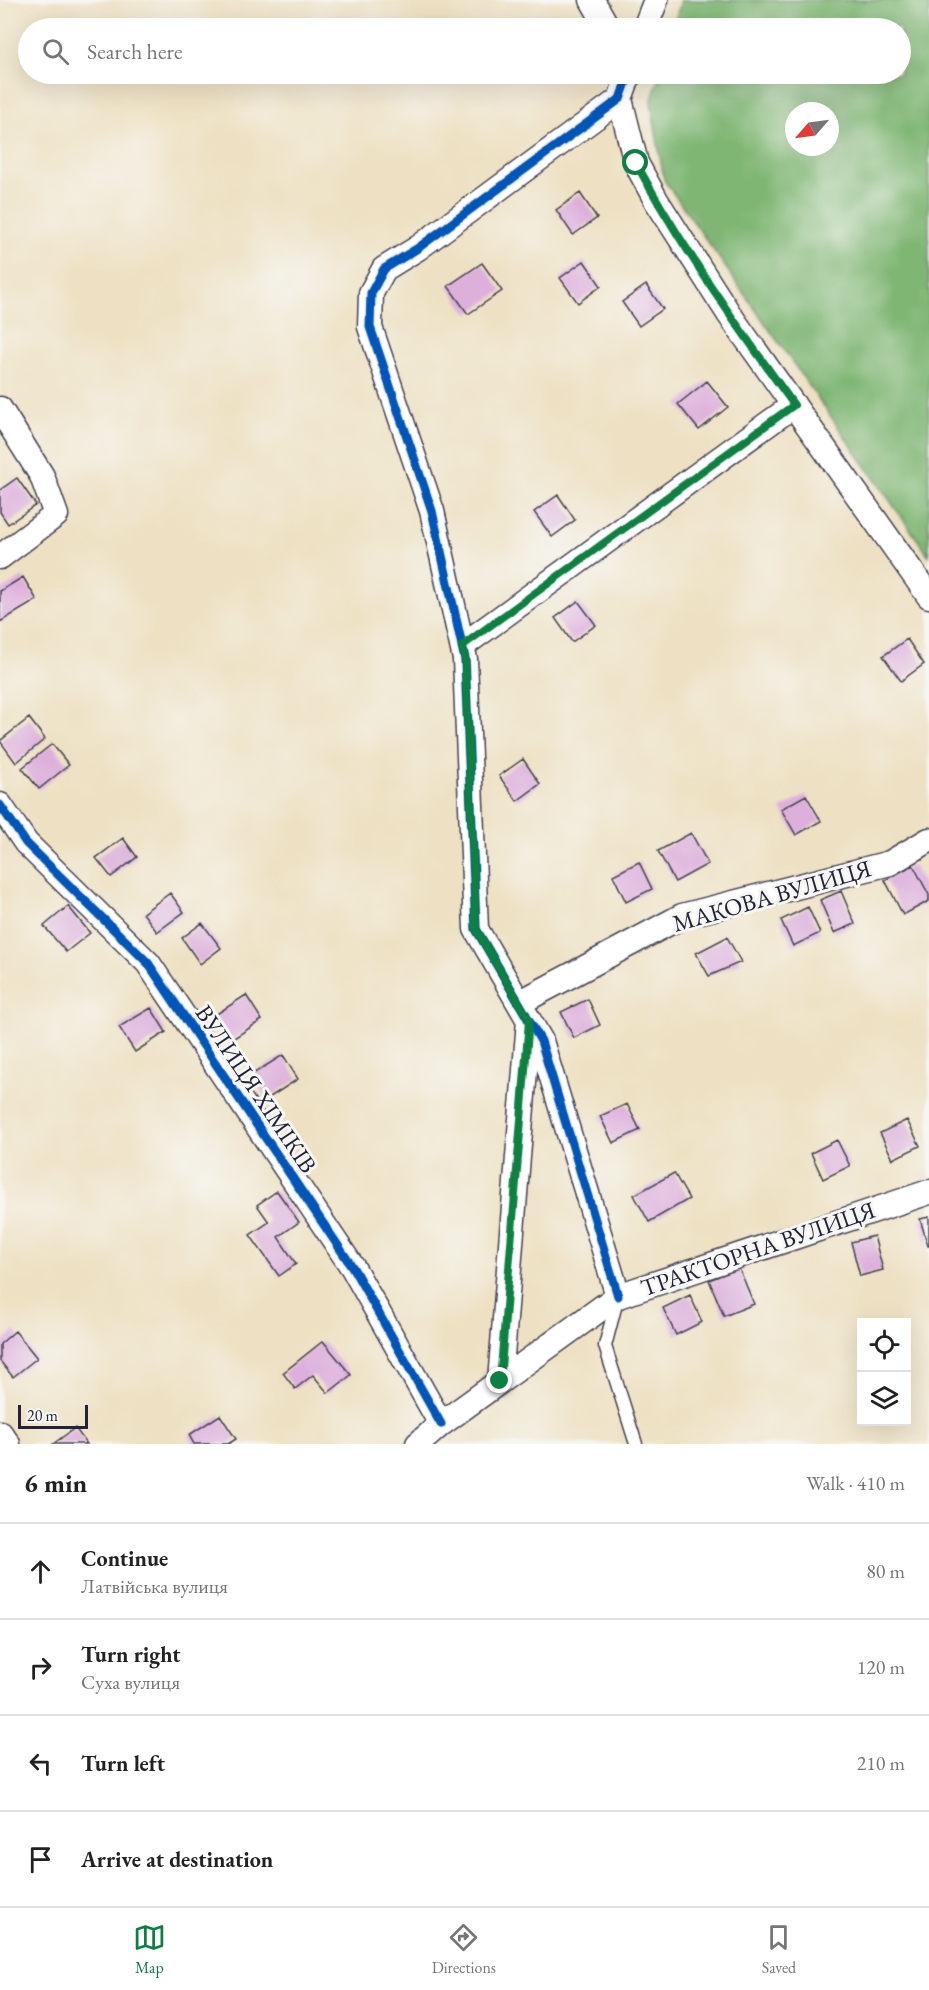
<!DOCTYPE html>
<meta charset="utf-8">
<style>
body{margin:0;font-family:"EB Garamond",serif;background:#f6f6f6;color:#222}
.controls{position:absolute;right:18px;bottom:18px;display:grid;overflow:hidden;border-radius:0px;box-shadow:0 6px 24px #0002}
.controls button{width:54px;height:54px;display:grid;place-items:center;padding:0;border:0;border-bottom:2px solid #e0e0e0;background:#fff;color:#222;font:30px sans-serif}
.compass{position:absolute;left:785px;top:102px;width:54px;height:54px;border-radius:50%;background:#fff;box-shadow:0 6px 24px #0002;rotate:242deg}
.scale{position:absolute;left:18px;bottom:15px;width:70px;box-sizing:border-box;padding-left:6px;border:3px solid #22223b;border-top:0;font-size:16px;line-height:21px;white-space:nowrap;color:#22223b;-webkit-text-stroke:4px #f6f6f2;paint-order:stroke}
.stop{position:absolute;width:18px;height:18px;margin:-14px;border:4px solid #0b8043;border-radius:50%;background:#fff}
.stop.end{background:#0b8043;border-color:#fff;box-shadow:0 2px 6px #0008}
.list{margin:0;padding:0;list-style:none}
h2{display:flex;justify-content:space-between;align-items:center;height:78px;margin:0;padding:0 24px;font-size:26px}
h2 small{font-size:20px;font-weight:400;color:#767676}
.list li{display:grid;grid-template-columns:39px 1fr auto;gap:18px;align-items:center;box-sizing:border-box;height:96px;padding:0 24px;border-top:2px solid #e0e0e0}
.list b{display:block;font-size:22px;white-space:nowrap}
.list p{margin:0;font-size:20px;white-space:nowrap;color:#767676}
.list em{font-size:20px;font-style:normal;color:#767676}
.icon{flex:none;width:33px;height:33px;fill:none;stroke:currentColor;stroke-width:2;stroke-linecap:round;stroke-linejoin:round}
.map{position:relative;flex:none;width:929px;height:1444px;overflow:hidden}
.search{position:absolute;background:#fff;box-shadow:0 6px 24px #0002;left:18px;right:18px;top:18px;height:66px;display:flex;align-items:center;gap:15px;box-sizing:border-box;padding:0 21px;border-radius:33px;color:#767676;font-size:22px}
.sheet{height:462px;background:#fff}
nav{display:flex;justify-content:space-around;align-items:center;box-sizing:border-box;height:84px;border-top:2px solid #e0e0e0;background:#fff;font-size:16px;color:#767676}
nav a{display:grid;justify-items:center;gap:3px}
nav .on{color:#0b8043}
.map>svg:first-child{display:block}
</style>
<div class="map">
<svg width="929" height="1444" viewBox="0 0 929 1444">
<rect width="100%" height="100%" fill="#f6f6f2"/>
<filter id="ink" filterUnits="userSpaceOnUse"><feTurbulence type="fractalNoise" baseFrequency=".0167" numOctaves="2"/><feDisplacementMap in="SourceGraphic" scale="12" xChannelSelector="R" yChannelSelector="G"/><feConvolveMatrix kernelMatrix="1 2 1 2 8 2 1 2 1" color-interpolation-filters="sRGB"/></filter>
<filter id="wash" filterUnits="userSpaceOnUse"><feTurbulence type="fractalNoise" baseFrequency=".008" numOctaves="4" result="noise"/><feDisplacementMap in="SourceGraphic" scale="24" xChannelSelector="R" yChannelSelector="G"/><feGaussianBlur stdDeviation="1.35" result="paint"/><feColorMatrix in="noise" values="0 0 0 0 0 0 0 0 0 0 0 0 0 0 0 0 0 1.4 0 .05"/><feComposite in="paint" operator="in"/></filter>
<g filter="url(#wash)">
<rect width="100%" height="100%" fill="#eee1c3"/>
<path fill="#7fb673" stroke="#506c57" stroke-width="1.5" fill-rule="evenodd" d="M681,0h248v556l-265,-376 -13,-77 9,-29h240v-46h-227zM794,111h36v36h-36z"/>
<g id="blocks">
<path fill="#ddb0dc" d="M580,193l17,25 -24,17 -17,-25z
M584,261l17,25 -23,17 -18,-25z
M482,263l20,28 -34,23 -20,-28z
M646,285l17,24 -24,17 -17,-24z
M707,381l21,26 -29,23 -21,-26z
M17,478l19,27 -28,19 -8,-12v-22z
M558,495l17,25 -23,17 -18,-25z
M23,577l14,23 -37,22v-31z
M578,601l18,24 -24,17 -17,-24z
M907,639l17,25 -23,17 -18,-25z
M29,718l16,21 -29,24 -16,-22z
M52,744l17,21 -30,24 -17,-21z
M523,759l17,25 -23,17 -18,-25z
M806,795l15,26 -25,14 -15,-26z
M691,833l17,31 -33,18 -17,-31z
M123,838l14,19 -26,20 -15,-19z
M639,862l13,27 -26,13 -13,-27z
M913,865l16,30v6l-26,14 -18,-35z
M841,891l14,33 -21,9 -14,-33z
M170,893l14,19 -27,20 -14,-19z
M68,906l22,27 -24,19 -22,-26z
M808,907l12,26 -27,13 -12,-26z
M202,923l19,25 -21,16 -18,-26z
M727,937l14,25 -32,14 -13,-23z
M246,995l16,25 -31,20 -16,-25z
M588,999l12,26 -26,13 -13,-26z
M151,1008l15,24 -31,20 -16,-25z
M283,1055l15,24 -31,20 -16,-24z
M627,1104l13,26 -27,13 -13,-27z
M907,1120l13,26 -27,13 -13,-26z
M837,1140l13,26 -27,13 -12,-26z
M674,1173l15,26 -40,23 -15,-27z
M277,1191l22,31 -21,15 18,27 -17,12 -29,-41 19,-13 -12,-17z
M929,1217v29h-1l-8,-27z
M874,1236l9,34 -23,6 -9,-34z
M739,1268l15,36 -30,12 -15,-36z
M690,1295l12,27 -26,13 -13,-27z
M15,1331l22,27 -24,19 -13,-16v-17z
M323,1341l28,34 -23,18 -15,-18 -18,14 -12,-16z
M220,1415l16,24 -8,5h-34l-5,-9z
M75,1428l12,16h-34z"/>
</g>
</g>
<g filter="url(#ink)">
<use href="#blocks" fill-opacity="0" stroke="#413f4f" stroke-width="1.5"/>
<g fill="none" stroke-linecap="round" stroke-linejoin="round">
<g stroke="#413f4f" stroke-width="15">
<path id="lane" d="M617,1300l-12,46 31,98"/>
</g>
<g stroke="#413f4f" stroke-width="27">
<path id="street" d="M592,0l16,28
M645,28l11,-28
M620,99l16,64 20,37 73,114 200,282
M0,409l42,67 14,39 -56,42
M462,646l332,-241
M0,805l26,38 122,120 205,305 88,156
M519,1003l163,-87 208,-53 39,-23
M618,1296l-77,-255 -65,-112 -11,-270 -33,-148 -62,-184 1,-34 13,-24 34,-21 202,-149 9,-25
M500,1381l29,-361
M0,1433l8,11
M418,1444l23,-20 177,-128 311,-104"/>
</g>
<use href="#lane" stroke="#fff" stroke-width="12"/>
<use href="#street" stroke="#fff" stroke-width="24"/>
<g stroke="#f6f6f2" stroke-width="13">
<path id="cycleway" d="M0,805l26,38 122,120 205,305 88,156
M618,1296l-77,-255 -65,-112 -11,-270 -33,-148 -62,-184 1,-34 13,-24 34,-21 202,-149 9,-25"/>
</g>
<use href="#cycleway" stroke="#0057b8" stroke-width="9"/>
</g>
</g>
<g fill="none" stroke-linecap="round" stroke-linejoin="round" filter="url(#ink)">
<path stroke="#0b8043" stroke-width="8" d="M500,1381l29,-361 -53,-91 -11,-270 -3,-13 332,-241c-56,-78 -112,-157 -158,-242"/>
</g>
<g text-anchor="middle" stroke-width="6" stroke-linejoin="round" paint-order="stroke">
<g font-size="24" fill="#22223b" stroke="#f6f6f2">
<text transform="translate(772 896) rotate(-16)" y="8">МАКОВА ВУЛИЦЯ</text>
<text transform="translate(256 1089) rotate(56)" y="8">ВУЛИЦЯ ХІМІКІВ</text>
<text transform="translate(758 1249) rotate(-19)" y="8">ТРАКТОРНА ВУЛИЦЯ</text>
</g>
</g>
</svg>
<div class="controls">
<button><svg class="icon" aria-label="locate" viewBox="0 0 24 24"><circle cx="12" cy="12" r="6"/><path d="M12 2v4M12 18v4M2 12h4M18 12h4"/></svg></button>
<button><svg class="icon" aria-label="layers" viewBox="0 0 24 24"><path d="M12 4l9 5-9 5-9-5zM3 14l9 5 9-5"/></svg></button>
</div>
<svg class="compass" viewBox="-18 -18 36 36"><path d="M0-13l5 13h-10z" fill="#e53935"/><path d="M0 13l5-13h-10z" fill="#767676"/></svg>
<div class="scale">20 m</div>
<div class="stop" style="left:636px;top:163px"></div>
<div class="stop end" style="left:500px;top:1381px"></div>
<div class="search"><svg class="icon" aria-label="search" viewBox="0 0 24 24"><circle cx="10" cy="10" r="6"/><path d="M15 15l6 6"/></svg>Search here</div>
</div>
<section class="sheet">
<h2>6 min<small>Walk · 410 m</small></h2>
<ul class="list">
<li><svg class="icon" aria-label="ahead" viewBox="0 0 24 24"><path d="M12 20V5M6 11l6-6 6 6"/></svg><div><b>Continue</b><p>Латвійська вулиця</p></div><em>80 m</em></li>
<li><svg class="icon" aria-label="right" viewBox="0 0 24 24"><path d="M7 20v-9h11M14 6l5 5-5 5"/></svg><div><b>Turn right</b><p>Суха вулиця</p></div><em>120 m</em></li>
<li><svg class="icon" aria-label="left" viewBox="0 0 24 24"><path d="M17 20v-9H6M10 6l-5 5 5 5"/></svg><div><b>Turn left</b></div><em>210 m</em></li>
<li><svg class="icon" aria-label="arrive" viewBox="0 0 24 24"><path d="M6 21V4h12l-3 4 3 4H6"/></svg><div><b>Arrive at destination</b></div></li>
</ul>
</section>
<nav>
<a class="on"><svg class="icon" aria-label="map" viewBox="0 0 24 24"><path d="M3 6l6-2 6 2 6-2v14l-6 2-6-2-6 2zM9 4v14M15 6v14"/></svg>Map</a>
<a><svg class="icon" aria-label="directions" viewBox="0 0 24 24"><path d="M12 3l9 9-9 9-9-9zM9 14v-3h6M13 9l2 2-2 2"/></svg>Directions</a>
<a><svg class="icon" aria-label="saved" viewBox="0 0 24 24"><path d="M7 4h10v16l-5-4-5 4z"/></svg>Saved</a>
</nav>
